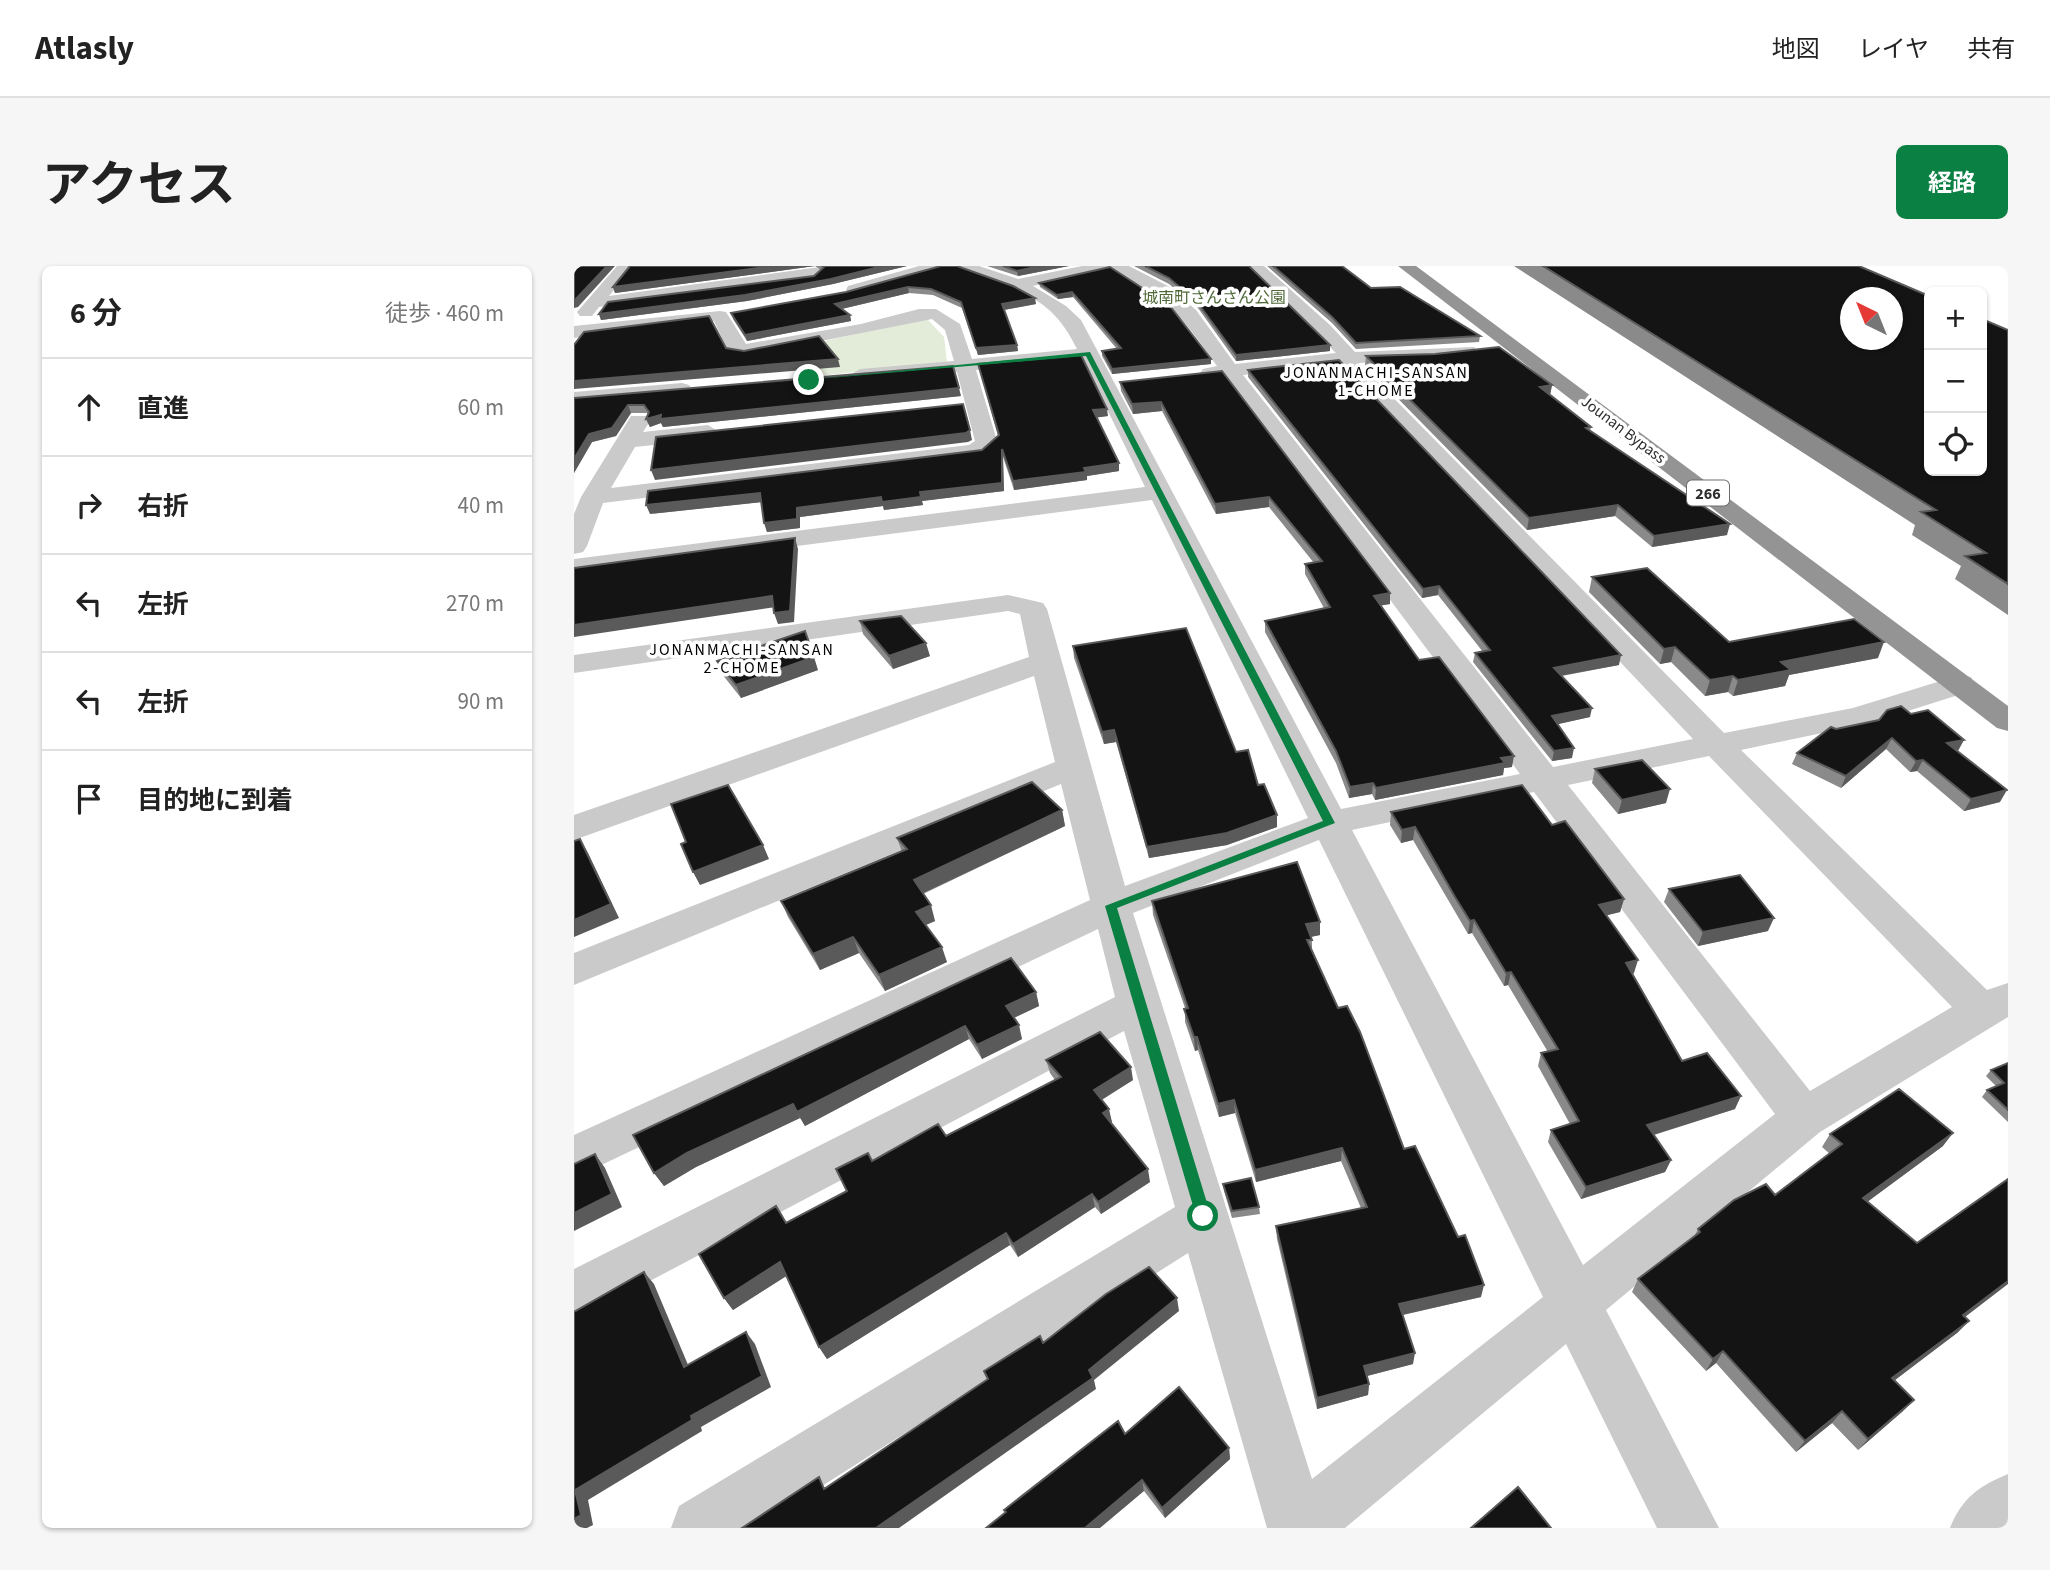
<!DOCTYPE html>
<html lang="ja">
<meta charset="utf-8">
<style>
body{margin:0;font-family:"Source Sans 3","Noto Sans JP",sans-serif;background:#f6f6f6;color:#222}
.controls{position:absolute;right:21px;top:21px;display:grid;overflow:hidden;border-radius:10px;box-shadow:0 2px 5px #0004}
.controls button{width:63px;height:63px;display:grid;place-items:center;padding:0;border:0;border-bottom:2px solid #e0e0e0;background:#fff;color:#222;font:35px sans-serif}
.compass{position:absolute;left:1266px;top:21px;width:63px;height:63px;border-radius:50%;background:#fff;box-shadow:0 2px 5px #0004;rotate:317deg}
.stop{position:absolute;width:21px;height:21px;margin:-16px;border:5px solid #0b8043;border-radius:50%;background:#fff}
.stop.end{background:#0b8043;border-color:#fff;box-shadow:0 2px 7px #0008}
.list{margin:0;padding:0;list-style:none}
h2{display:flex;justify-content:space-between;align-items:center;height:91px;margin:0;padding:0 28px;font-size:30px}
h2 small{font-size:23px;font-weight:400;color:#767676}
.list li{display:grid;grid-template-columns:46px 1fr auto;gap:21px;align-items:center;box-sizing:border-box;height:98px;padding:0 28px;border-top:2px solid #e0e0e0}
.list b{display:block;font-size:26px;white-space:nowrap}
.list em{font-size:23px;font-style:normal;color:#767676}
.icon{flex:none;width:38px;height:38px;fill:none;stroke:currentColor;stroke-width:2;stroke-linecap:round;stroke-linejoin:round}
.map{position:relative;flex:none;width:1434px;height:1262px;overflow:hidden;border-radius:10px}
header{display:flex;align-items:center;gap:42px;box-sizing:border-box;height:98px;padding:0 35px;background:#fff;border-bottom:2px solid #e0e0e0}
header strong{font-size:33px}
nav{display:flex;gap:38px;margin-inline-start:auto;font-size:24px}
.intro{display:flex;align-items:center;justify-content:space-between;box-sizing:border-box;height:168px;padding:0 42px}
h1{margin:0;font-size:49px}
.button{padding:18px 32px;border-radius:10px;background:#0b8043;color:#fff;font-size:24px;font-weight:700}
main{display:flex;gap:42px;padding:0 42px}
aside{flex:1;background:#fff;border-radius:10px;box-shadow:0 2px 5px #0004}
.map>svg:first-child{display:block}
</style>
<header>
<strong>Atlasly</strong>
<nav><a>地図</a><a>レイヤ</a><a>共有</a></nav>
</header>
<div class="intro"><h1>アクセス</h1><a class="button">経路</a></div>
<main>
<aside>
<h2>6 分<small>徒歩 · 460 m</small></h2>
<ul class="list">
<li><svg class="icon" aria-label="ahead" viewBox="0 0 24 24"><path d="M12 20V5M6 11l6-6 6 6"/></svg><div><b>直進</b></div><em>60 m</em></li>
<li><svg class="icon" aria-label="right" viewBox="0 0 24 24"><path d="M7 20v-9h11M14 6l5 5-5 5"/></svg><div><b>右折</b></div><em>40 m</em></li>
<li><svg class="icon" aria-label="left" viewBox="0 0 24 24"><path d="M17 20v-9H6M10 6l-5 5 5 5"/></svg><div><b>左折</b></div><em>270 m</em></li>
<li><svg class="icon" aria-label="left" viewBox="0 0 24 24"><path d="M17 20v-9H6M10 6l-5 5 5 5"/></svg><div><b>左折</b></div><em>90 m</em></li>
<li><svg class="icon" aria-label="arrive" viewBox="0 0 24 24"><path d="M6 21V4h12l-3 4 3 4H6"/></svg><div><b>目的地に到着</b></div></li>
</ul>
</aside>
<div class="map">
<svg width="1434" height="1262" viewBox="0 0 1434 1262">
<rect width="100%" height="100%" fill="#fff"/>
<path fill="#e3ebd9" d="M344,54h10l16,17 3,25 -128,14 -26,-28z"/>
<g fill="none" stroke-linecap="round" stroke-linejoin="round">
<path fill="#cacaca" fill-rule="evenodd" d="M43,0h17l-25,30 218,-30h24l-32,13 -220,28 -7,9h-12l-3,-4z
M345,0h25l-2,3 -88,26 -8,-5 2,-4z
M380,0h25l39,13 64,-13h47l39,20 28,24 39,54 101,-11 -90,-87h18l66,59 25,27 119,-5 3,4 -3,4 -7,2 -108,6 365,370 129,-25 107,-33 11,2 4,7 -4,7 -101,32 -129,27 246,240 21,-7v34l-188,115 -214,178 113,218h-62l-91,-184 -221,184h-78l-79,-275 -432,275h-85l8,-22 496,-299 -51,-176 -550,290v-52l541,-272 -17,-68 -524,249v-43l516,-235 -29,-116 -487,201v-32l481,-191 -21,-86 -460,164v-25l455,-158 -9,-43 -12,-3 -434,62v-18l434,-60 35,8 4,6 78,277 183,-68 -156,-318 -578,75v-16l571,-72 -62,-127 -107,10 22,74 -16,12 -379,47 -16,43 -4,6 -9,2v-40l7,-17 50,-81h16l3,5 -7,11 65,-7 11,7 -11,7 -73,8 -24,41 358,-43 6,-4 -18,-69 -97,9 -10,-6 10,-6 94,-8 -9,-31 -13,-11 -186,37 -17,-3 -15,-32 -140,17v-12l146,-15 6,1 20,32 115,-20 58,-15h17l24,15 12,35 105,-10c-21,-44 -47,-56 -93,-71 -10,-3 -23,-5 -30,-12zM537,3c58,32 69,44 106,97l-14,3 -3,4 3,4h21l296,397 -179,35 -260,-489 -15,-14 -33,-20zM766,98l2,4 351,371 -140,28 -310,-392zM1135,490l243,251 -142,84 -242,-306zM960,526l241,322 -192,151 -231,-435zM745,574l224,457 -231,182 -179,-566z
M108,117l7,2 3,4 -3,4 -115,11v-12z
M1434,1208v54h-58c12,-30 29,-42 58,-54z"/>
<path fill="#949494" fill-rule="evenodd" d="M824,0h18l592,440v25l-11,-3z"/>
</g>
<path fill="#8a8a8a" d="M56,0h277l-74,18 -86,17 -146,19 -2,-6 215,-38 7,-6 -6,-4 -200,27 -2,-6z
M413,0h82l-51,10z
M560,0h115l81,85 -94,10 -38,-53 -29,-24z
M693,0h75l29,22 109,48 -1,6 -123,7 -24,-26z
M940,0h345l149,64v285l-53,-36 6,-13 -49,-31 3,-10z
M384,1l78,37 -32,6 13,35 1,6 -40,4 -16,-47 -29,-13 -24,-2 -67,16 8,6 1,6 -104,20 -14,-22 -2,-6 115,-21z
M536,1l101,92v5l-99,10 -10,-18v-5l15,-2 -44,-52 -15,2 -18,-12 -1,-4z
M792,90l186,29 -2,10 41,32 -1,4 137,104 -75,12 -37,-31 -88,14 -162,-165z
M404,98l130,52 -11,1 22,54 -32,5v4l-73,10 -11,-33 1,34 -82,10 1,4 -39,5 -1,-4 -83,11v11l-33,4 -6,-30 -111,12 332,-64 16,-14z
M674,104l371,295 -57,11 28,41 -33,7 15,34 -20,3 -79,-99 2,-9 8,-1 -45,-57 -16,3 -174,-221z
M648,105l168,222v11l-10,1 39,55 93,107 -8,1 -1,7 -128,25 -3,-6 -23,4 -13,-35 -71,-131v-11l59,-13 -19,-34v-10l9,-1 -45,-56 -53,7 -54,-103 -29,3 -12,-23 -1,-9z
M387,130l-298,31 -2,-4 -11,4 -4,-8 2,-4 -1,-2h-16l-15,23 -24,6 -18,31v-75z
M1018,311l137,65 149,16 -89,17 -4,11 -52,10 -5,-4 -23,4 -34,-34 -11,2 -71,-72z
M286,355l70,35 -37,13 -30,-35z
M499,380l163,106 22,33 19,42 -50,18 -78,13 -33,-116 -12,2 -30,-86z
M143,395l101,9 -77,28 -19,-24z
M1305,454l79,31 42,51 -36,9 -47,-40 -7,1 -24,-23 -45,39 -49,-24 5,-11 39,-24z
M1021,503l71,34 -48,11 -26,-31z
M488,544l3,16 -142,68 12,27 -9,4 21,37 -62,29 -26,-38 -39,17 -32,-53 -7,-16 121,-49 -5,-14z
M817,546l161,13 72,74 -4,13 -13,3 27,58 -1,1 49,87 53,48 -81,26 17,25 -6,12 -84,27 -33,-57 3,-12 19,-6 -32,-58 3,-13 7,-1 -40,-67 -4,1 -32,-53 -4,1 -14,-24 -41,-70 -12,3 -11,-18z
M1095,623l99,42 -70,15 -34,-44z
M578,635l168,34 -10,2 2,3v11l92,198 77,148 -78,18 10,49 -46,12 2,8 -1,11 -51,14 -40,-170 -1,-13 85,-18 -20,-47 -85,21 -21,-69 -16,4 -21,-67 -3,1 -10,-29v-14l-32,-93z
M462,726l3,14 -25,12 8,21 -40,20 -13,-20 -164,87 -5,-8 -104,49 -32,19 -10,-13z
M472,794l87,20 -31,20 10,22 -1,1 39,59 -49,32 -6,-7 -77,50 -8,-12 -183,114 -8,-12 -33,-71 -53,34 -9,-12 62,-75 61,-32 25,-30 74,-25 109,-56 -5,-7z
M1434,797v59l-26,-25 5,-7 9,-4 -10,-10 5,-6z
M1256,868l113,12 -75,55 101,120 -12,12 -63,47 9,31 -45,39 -26,-27 -36,29 -80,-89 -10,8 -74,-79 6,-13 56,-42 4,-8 77,-34 55,-41 -8,-7z
M649,918l36,23 1,7 -28,4 -8,-27z
M551,1168l104,14 1,11 -65,59 -21,-27z"/>
<path fill="#5a5a5a" d="M33,0h8l-37,41 -4,1v-7z
M199,0h42l-200,27 -2,-6z
M309,0h24l-74,18 -86,17 -146,19 -2,-6z
M466,0h29l-51,10 -1,-5z
M334,21l1,6 -72,17 -2,-6z
M498,26l1,5 -15,2 -1,-4z
M461,32l1,6 -33,6 -1,-6z
M276,49l1,6 -104,20 -2,-6z
M443,79l1,6 -40,4 -2,-7z
M756,79v6l-94,10v-6z
M264,93l2,8 -266,22v-8z
M637,93v5l-99,10v-5z
M978,119l-2,10 -10,-8z
M385,122l2,8 -298,31 -2,-4 -11,4 -4,-8 15,-4z
M587,136l1,9 -29,3 -1,-10z
M54,139l3,8 -15,23 -24,6 -18,31v-14l15,-25z
M533,143l1,7 -14,2 -1,-8z
M396,164l2,10 -4,2 -313,38 -4,-10z
M428,183l1,8 1,34 -82,10 1,4 -39,5 -1,-4 -83,11v11l-33,4 -3,-9 33,-15 123,-16z
M545,197v8l-32,5v4l-73,10 -1,-9 71,-13z
M186,227l3,9 -113,12 -4,-9z
M695,231v10l-53,7 -1,-10z
M1044,239l-3,11 -88,14 2,-12z
M1156,258l-3,11 -75,12 2,-11z
M221,272l3,11 -4,73 -16,2 -4,-11z
M865,320l-1,9 -16,3 1,-9z
M816,327v11l-17,3 1,-11z
M198,330l4,11 -202,30v-12z
M1310,376l-6,16 -89,17 -4,11 -52,10 5,-16 43,-18z
M352,377l4,13 -37,13 -4,-13z
M1101,381l-4,15 -11,2 4,-15z
M1047,389l-2,10 -66,12 1,-9z
M240,391l4,13 -77,28 -5,-13z
M1159,410l-5,16 -23,4 5,-16z
M1018,442l-2,9 -40,9 2,-10z
M540,464l2,12 -12,2 -2,-12z
M1318,472l-6,11 -45,39 5,-12z
M1390,474l-6,11 -11,-8z
M1000,482l-2,10 -20,3 2,-10z
M940,490l-2,11 -8,1 -1,7 -128,25 1,-12 125,-30z
M1349,494l-6,11 -7,1 6,-11z
M799,517l-1,11 -23,4 1,-11z
M1096,523l-4,14 -48,11 4,-14z
M1433,524l-7,12 -36,9 7,-12z
M488,544l3,16 -146,69 -5,-15z
M703,549v12l-50,18 -78,13 -2,-11z
M841,561l-2,13 -12,3 1,-13z
M6,573l8,14 31,65 -45,19v-17z
M189,579l6,14 -69,26 -7,-13z
M1050,633l-4,13 -24,6 3,-13z
M357,639l4,16 -14,6 -5,-15z
M1200,652l-6,13 -70,15 5,-14z
M900,654l-2,13 -4,1 2,-13z
M746,656v13l-14,3v-14z
M279,671l6,16 -39,17 -7,-16z
M368,681l5,15 -62,29 -6,-16z
M1064,694l-4,13 -11,3 3,-13z
M937,706l-3,13 -4,1 2,-13z
M462,726l3,14 -30,14 -3,-14z
M445,759l3,14 -40,20 -5,-14z
M391,760l4,13 -164,87 -8,-14z
M620,771h3l1,13 -3,1z
M557,801l2,13 -37,23 -2,-13z
M1167,830l-6,13 -92,29 4,-13z
M660,834l1,13 -16,4 -1,-13z
M219,838l7,14 -104,49 -32,19 -10,-13 33,-20z
M535,843l3,13 -7,4 -2,-13z
M1379,867l-10,13 -88,65 8,-13z
M768,882l-1,13 -85,21 -1,-12z
M21,888l10,14 17,39 -48,24v-18z
M1097,894l-6,12 -84,27 5,-12z
M574,903l2,13 -49,32 -3,-12z
M518,928l3,13 -77,50 -5,-13z
M432,967l4,12 -183,114 -8,-12z
M206,996l8,13 -55,35 -9,-12z
M70,1006l10,12 40,95 -10,-12z
M1434,1015v3l-56,43 11,-12z
M910,1019l-3,12 -84,19 2,-12z
M603,1032l2,13 -85,69 2,9 -197,139h-23l213,-158z
M1395,1055l-12,12 -75,57 10,-12z
M172,1066l9,12 16,43 -70,40 1,4 -114,69 5,25 -6,3h-13l1,-38 116,-74z
M1149,1085l-7,12 -10,8 7,-12z
M841,1087l-2,11 -50,13 1,-11z
M795,1118l-1,11 -51,14v-11z
M1340,1134l-11,11 -45,39 10,-11z
M1268,1145l-10,12 -36,29 9,-11z
M655,1182l1,11 -65,59 -3,-10z
M568,1214l2,11 -44,37h-15z"/>
<path fill="#141414" stroke="#5a5a5a" stroke-width="2" fill-rule="evenodd" d="M0,0h33l-33,35z
M56,0h143l-160,21z
M248,0h61l-52,13 -86,16 -146,19 9,-12 206,-26 10,-9z
M367,0h16l56,20 22,12 -33,6 15,41 -41,3 -15,-46 -30,-13 -23,-2 -73,17 15,11 -105,20 -14,-22 115,-21z
M429,0h37l-23,5z
M571,0h104l81,79 -94,10 -39,-53 -28,-24z
M699,0h69l29,22 29,-1 80,49 -124,7 -24,-26z
M969,0h316l70,30v175h53v-152l26,11v254l-43,-28 21,-3 -65,-41 15,-2zM1277,32h42v42h-42z
M536,1l60,39 41,53 -99,10 -10,-18 19,-3 -49,-56 -15,3 -18,-12z
M135,50l17,32 18,3 75,-15 19,23 -264,22v-36l10,-13z
M925,81l53,38 -12,2 51,40 -5,1 144,96 -76,12 -36,-31 -89,13 -163,-162 69,-2z
M507,89l26,54 -14,1 26,53 -35,5 2,4 -73,9 -11,-32v34l-82,9 1,5 -39,5 -1,-5 -84,11v11l-33,4 -4,-30 -114,12 2,-14 334,-41 17,-15 -21,-71z
M765,94l282,295 -67,13 38,40 -40,8 22,32 -20,3 -79,-98 15,-3 -51,-64 -16,3 -175,-219z
M379,100l6,22 -299,31 1,-4 -15,4 3,-7 -5,-7h-16l-16,23 -23,6 -15,25v-61z
M648,105l168,222 -16,3 45,64 20,-3 75,99 -13,2 4,5 -129,25 -3,-5 -23,4 -14,-36 -71,-130 65,-14 -25,-43 17,-3 -53,-64 -54,7 -54,-102 -29,2 -12,-22z
M389,138l7,26 -4,3 -315,37 5,-33z
M221,272l-5,73 -16,2 -2,-17 -198,29v-57z
M1073,302l82,74 125,-23 30,23 -103,20 10,8 -53,10 -5,-4 -23,4 -35,-33 -11,2 -72,-72z
M327,350l25,27 -37,13 -29,-35z
M612,362l50,124 12,-2 10,35 6,-1 13,31 -50,18 -80,14 -33,-117 -12,2 -29,-86z
M231,365l9,26 -78,28 -19,-24z
M1327,440l10,8 17,-4 36,30 -17,3 60,47 -36,9 -48,-39 -7,1 -24,-23 -46,38 -49,-23 34,-26 5,2 43,-9 8,-10z
M1068,494l28,29 -48,11 -27,-31z
M458,516l30,28 -148,70 17,25 -15,7 26,35 -63,28 -26,-38 -40,17 -32,-53 126,-52 -10,-11z
M154,519l35,60 -70,27 -12,-28 5,-2 -15,-38z
M948,519l30,40 13,-4 59,78 -25,6 39,55 -12,3 56,98 25,-8 34,43 -94,29 24,35 -85,27 -35,-57 28,-9 -38,-68 17,-4 -47,-77 -5,1 -32,-53 -4,1 -15,-24 -40,-70 -13,3 -11,-18z
M6,573l31,65 -37,16v-79z
M723,596l23,60 -14,2 6,16h-5l31,68 9,-2 13,26 44,117 11,-3 43,91 7,-2 19,50 -85,19 16,49 -51,13 5,18 -52,14 -41,-172 91,-19 -25,-59 -87,22 -21,-70 -16,4 -21,-67h-3l-10,-28 4,-1 -36,-107z
M1166,609l34,43 -71,14 -34,-43z
M437,692l25,34 -30,14 13,19 -42,20 -12,-19 -168,86 -4,-8 -106,49 -33,20 -21,-38z
M526,766l31,35 -37,23 15,19 -6,4 45,56 -50,33 -6,-8 -79,50 -7,-11 -187,114 -39,-85 -56,36 -25,-44 77,-48 10,17 61,-32 -11,-22 32,-16 4,8 66,-37 8,12 115,-59 -15,-17z
M1434,797v47l-21,-20 17,-7 -13,-13z
M1325,823l54,44 -90,65 54,45 91,-64v102l-45,34 6,6 -77,57 22,22 -46,39 -26,-28 -37,30 -82,-90 -10,8 -75,-80 62,-47 -2,-3 36,-29 32,-16 9,11 67,-51 -12,-10z
M21,888l17,40 -38,19v-49z
M677,912l8,29 -27,4 -9,-27z
M575,1001l28,31 -88,72 4,8 -217,150h-134l77,-51 5,12 164,-110 -4,-8 56,-35 3,7 63,-49z
M70,1006l40,95 62,-35 16,44 -71,40 1,4 -117,70 6,25 -7,4v-207z
M605,1121l50,61 -67,60 -20,-28 -57,48h-99l20,-16 -2,-2 114,-89 7,13z
M944,1221l33,41h-80z"/>
<path fill="#0b8043" d="M516,86l245,471 -218,85 94,308 -8,6 -7,-6 -91,-310 218,-85 -237,-465 -280,24z"/>
<g text-anchor="middle" stroke-width="7" stroke-linejoin="round" paint-order="stroke">
<g font-size="16" fill="#4f6a38" stroke="#fff">
<text x="640" y="37">城南町さんさん公園</text>
</g>
<g font-size="16" letter-spacing="2" fill="#000" stroke="#fff">
<text x="802" y="112">JONANMACHI-SANSAN<tspan x="802" dy="18">1-CHOME</tspan></text>
<text x="168" y="389">JONANMACHI-SANSAN<tspan x="168" dy="18">2-CHOME</tspan></text>
</g>
<g font-size="16" fill="#2d2d2d" stroke="#fff">
<text transform="translate(1050 163) rotate(37)" y="6">Jounan Bypass</text>
</g>
<rect fill="#fff" stroke="#6c6c6c" stroke-width="2" x="1113" y="214.5" width="42" height="25" rx="5"/>
<g font-size="16" font-weight="bold" fill="#2d2d2d">
<text x="1134" y="233">266</text>
</g>
</g>
</svg>
<div class="controls">
<button>+</button>
<button>−</button>
<button><svg class="icon" aria-label="locate" viewBox="0 0 24 24"><circle cx="12" cy="12" r="6"/><path d="M12 2v4M12 18v4M2 12h4M18 12h4"/></svg></button>
</div>
<svg class="compass" viewBox="-18 -18 36 36"><path d="M0-13l5 13h-10z" fill="#e53935"/><path d="M0 13l5-13h-10z" fill="#767676"/></svg>
<div class="stop" style="left:629px;top:950px"></div>
<div class="stop end" style="left:235px;top:114px"></div>
</div>
</main>
